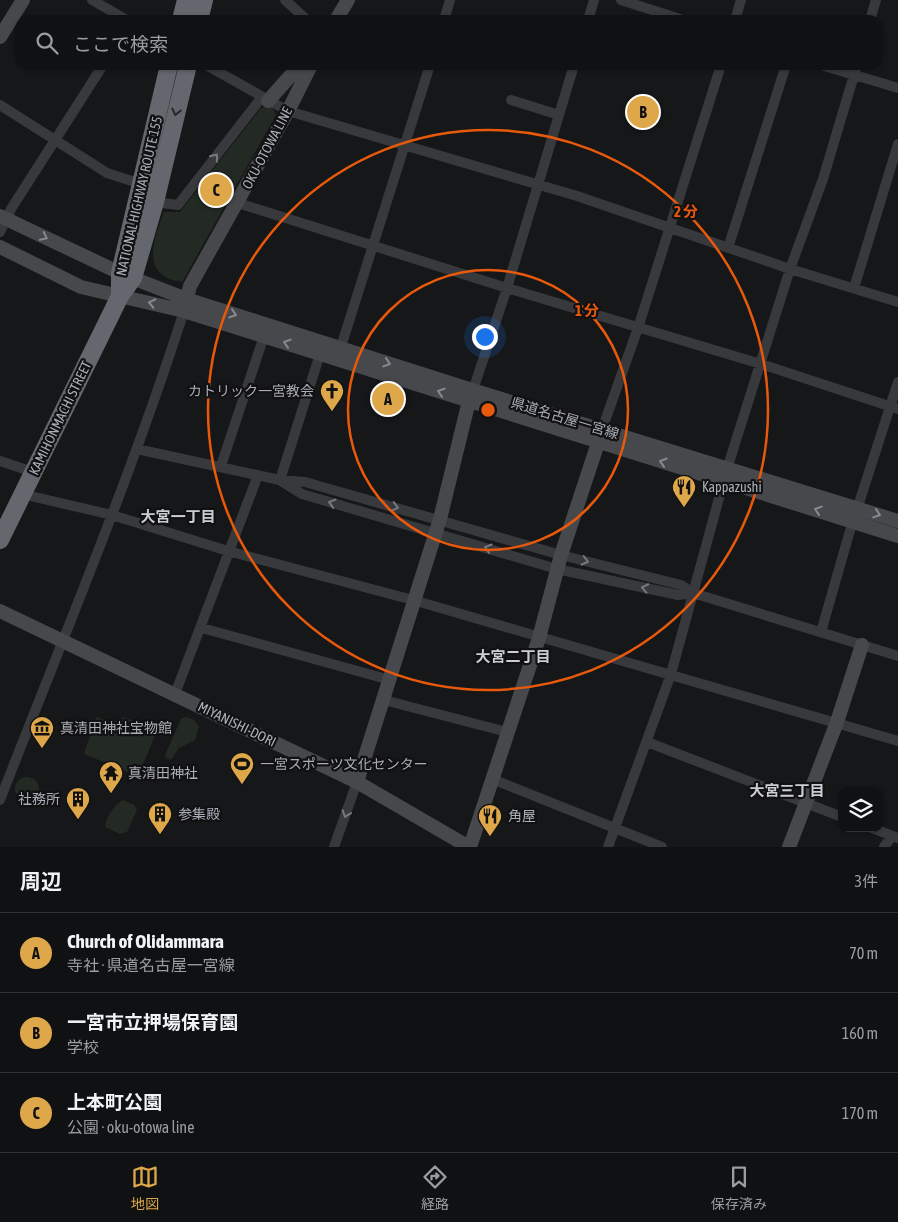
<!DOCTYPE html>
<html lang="ja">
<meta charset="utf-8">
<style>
body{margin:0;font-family:"Asap Condensed","Noto Sans JP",sans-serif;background:#1e1f20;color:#f1f3f6}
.controls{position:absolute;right:15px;bottom:15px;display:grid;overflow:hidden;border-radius:10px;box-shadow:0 1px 4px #0004}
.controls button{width:45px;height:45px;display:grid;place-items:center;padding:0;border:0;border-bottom:1px solid #303132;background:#101112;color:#f1f3f6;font:25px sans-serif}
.you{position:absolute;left:484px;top:336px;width:18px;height:18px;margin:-12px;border:4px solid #fff;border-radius:50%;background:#1a73e8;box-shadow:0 0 0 8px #1a73e833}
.badge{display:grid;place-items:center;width:32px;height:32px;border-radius:50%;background:#dea749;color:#111;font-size:16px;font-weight:700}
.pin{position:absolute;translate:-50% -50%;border:2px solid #fff;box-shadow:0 1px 5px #0006}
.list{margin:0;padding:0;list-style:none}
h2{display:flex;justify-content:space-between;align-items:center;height:65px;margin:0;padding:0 20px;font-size:21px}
h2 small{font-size:16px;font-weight:400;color:#9c9d9f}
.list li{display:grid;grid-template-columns:32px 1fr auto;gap:15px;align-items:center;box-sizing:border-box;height:80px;padding:0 20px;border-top:1px solid #303132}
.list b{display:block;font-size:19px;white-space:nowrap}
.list p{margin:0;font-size:16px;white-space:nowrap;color:#9c9d9f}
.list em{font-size:16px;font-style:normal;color:#9c9d9f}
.icon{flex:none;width:28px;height:28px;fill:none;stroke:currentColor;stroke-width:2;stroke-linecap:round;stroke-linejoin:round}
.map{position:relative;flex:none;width:898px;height:847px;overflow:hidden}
.search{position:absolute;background:#101112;box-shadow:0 1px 4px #0004;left:15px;right:15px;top:15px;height:55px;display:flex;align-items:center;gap:12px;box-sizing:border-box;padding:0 18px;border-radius:15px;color:#9c9d9f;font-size:19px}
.sheet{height:305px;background:#101112}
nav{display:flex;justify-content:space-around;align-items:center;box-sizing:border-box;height:70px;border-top:1px solid #303132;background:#101112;font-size:14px;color:#9c9d9f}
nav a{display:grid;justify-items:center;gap:2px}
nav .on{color:#dea749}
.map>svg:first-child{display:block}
</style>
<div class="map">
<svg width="898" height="847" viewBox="0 0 898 847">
<rect width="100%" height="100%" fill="#161718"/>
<path fill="#232a24" d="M272,106l4,9 -94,167c-42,-6 -29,-41 -18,-70h16l81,-104z
M96,717l21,7 7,-7 33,14 -19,45 -54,-22z
M186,717l8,3 5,6 -4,14 -16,8 -8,12 -5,-2 -1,-3 16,-36z
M15 789a12 12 0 1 1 24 0a12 12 0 1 1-24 0Z
M123,800l11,5 3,5 -10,22 -7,2 -15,-7c1,-10 9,-22 18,-27z"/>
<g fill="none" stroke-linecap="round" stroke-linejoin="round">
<path stroke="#38393d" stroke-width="10" d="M92,0l35,20
M285,0l22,20
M621,0l62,20
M444,20l6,-20
M588,20l6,-20
M735,20l6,-20
M870,20l6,-20
M206,65l82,46 289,85 213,73 108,33
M821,65l77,23
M511,100l48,15
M0,105l107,68 34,11
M155,202l23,3 84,-108
M238,203l269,85 254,76 137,45
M0,232l11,-23 92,-144
M728,248l58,-183
M854,288l44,-144
M339,353l91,-288
M471,396l36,-108 67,-223
M600,435l38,-107 83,-263
M137,449l143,31 25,2 256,73 120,30 12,8 205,63
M0,461l33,11
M221,466l43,-130
M280,480l40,-126
M281,481l21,13 255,75 121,26 15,-2
M22,494l90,21 116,36 185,49 485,141
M202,628l188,52
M821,632l28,-98 49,-152
M175,694l83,-219
M384,700l123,32
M647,742l195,75
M492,779l170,68
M0,800c63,-162 131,-323 184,-489
M872,828l26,10
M334,847l23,-65
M608,847l63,-173 56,-205 63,-200 33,-90 34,-114
M884,847l8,-11"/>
<path stroke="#46484c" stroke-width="14" d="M336,20l12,-20
M0,37l23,-37
M268,101l32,-36
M0,216l120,57 66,26 286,91 426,131
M0,247l81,40 103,24 714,225
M185,307l5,-21 98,-175 23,-46
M0,611l357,171 112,65
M357,782l83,-263 29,-118
M470,847l69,-209 22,-83 37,-112
M789,847l48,-125 25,-77"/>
<path stroke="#64676d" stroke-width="18" d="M181,20l5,-20
M199,20l5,-20
M120,296v-23l49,-208
M0,540l120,-244 13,-18 22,-76 33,-137"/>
</g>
<defs><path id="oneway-chevron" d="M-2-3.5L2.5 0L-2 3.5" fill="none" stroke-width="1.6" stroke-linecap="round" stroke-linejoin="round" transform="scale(1.25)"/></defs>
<use stroke="#26262a" href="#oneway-chevron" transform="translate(176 112) rotate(103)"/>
<g stroke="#777980">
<use href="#oneway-chevron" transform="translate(215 157) rotate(-52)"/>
<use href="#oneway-chevron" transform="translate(332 503) rotate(-164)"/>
<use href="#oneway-chevron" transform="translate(395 507) rotate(15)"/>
<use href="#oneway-chevron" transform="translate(488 548) rotate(-163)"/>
<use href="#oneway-chevron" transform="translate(585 561) rotate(14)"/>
<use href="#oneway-chevron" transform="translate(645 588) rotate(-168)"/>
<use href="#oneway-chevron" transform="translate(346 814) rotate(109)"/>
</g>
<g stroke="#878a91">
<use href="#oneway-chevron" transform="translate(44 237) rotate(26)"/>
<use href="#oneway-chevron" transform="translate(152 303) rotate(-167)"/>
<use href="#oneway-chevron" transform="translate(233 314) rotate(18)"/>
<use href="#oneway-chevron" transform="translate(287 343) rotate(-162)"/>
<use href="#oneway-chevron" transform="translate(387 363) rotate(18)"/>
<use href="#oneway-chevron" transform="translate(441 392) rotate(-162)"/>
<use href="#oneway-chevron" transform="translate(663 462) rotate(-163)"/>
<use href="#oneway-chevron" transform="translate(818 510) rotate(-162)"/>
<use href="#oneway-chevron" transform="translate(877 514) rotate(18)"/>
</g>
<g fill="none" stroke="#e8590c" stroke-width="2.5">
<circle cx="488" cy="410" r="140"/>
<circle cx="488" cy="410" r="280"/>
</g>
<defs>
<g id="church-pin" transform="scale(1.25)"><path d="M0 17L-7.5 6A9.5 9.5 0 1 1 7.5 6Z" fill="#dea749" stroke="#111113"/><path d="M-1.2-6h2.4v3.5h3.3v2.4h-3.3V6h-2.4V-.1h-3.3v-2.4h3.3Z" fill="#111"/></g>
<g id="restaurant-pin" transform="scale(1.25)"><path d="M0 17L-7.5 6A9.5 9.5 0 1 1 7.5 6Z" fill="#dea749" stroke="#111113"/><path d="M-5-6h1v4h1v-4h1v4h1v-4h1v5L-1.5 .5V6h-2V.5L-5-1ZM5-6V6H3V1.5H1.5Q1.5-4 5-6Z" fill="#111"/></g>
<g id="museum-pin" transform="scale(1.25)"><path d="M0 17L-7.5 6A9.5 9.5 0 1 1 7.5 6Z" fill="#dea749" stroke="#111113"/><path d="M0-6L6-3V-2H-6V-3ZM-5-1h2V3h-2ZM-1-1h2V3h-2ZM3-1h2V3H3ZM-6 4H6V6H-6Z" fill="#111"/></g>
<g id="stadium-pin" transform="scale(1.25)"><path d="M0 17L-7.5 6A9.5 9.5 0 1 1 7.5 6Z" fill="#dea749" stroke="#111113"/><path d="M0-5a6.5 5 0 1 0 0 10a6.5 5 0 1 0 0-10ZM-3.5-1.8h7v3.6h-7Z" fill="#111"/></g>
<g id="temple-pin" transform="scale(1.25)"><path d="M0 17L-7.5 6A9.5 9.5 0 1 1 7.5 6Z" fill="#dea749" stroke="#111113"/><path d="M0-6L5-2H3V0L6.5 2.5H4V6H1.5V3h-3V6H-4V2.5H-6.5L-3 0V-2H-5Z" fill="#111"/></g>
<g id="building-pin" transform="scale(1.25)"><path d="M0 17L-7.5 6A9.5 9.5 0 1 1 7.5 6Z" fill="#dea749" stroke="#111113"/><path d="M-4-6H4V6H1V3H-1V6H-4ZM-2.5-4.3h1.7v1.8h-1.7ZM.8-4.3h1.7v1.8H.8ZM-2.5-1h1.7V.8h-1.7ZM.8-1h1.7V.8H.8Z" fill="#111"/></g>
</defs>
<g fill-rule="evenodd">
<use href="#church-pin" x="332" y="391"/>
<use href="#restaurant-pin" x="684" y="487"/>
<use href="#museum-pin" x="42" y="728"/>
<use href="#stadium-pin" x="242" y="764"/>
<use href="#temple-pin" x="111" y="773"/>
<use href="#building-pin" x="78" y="799"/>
<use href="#building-pin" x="160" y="814"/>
<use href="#restaurant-pin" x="490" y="816"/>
</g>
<g text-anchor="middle" stroke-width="4.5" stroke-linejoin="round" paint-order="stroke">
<g font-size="14" fill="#aaaeb6" stroke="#111113">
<text transform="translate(267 148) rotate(-62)" y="5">OKU-OTOWA LINE</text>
<text transform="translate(139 196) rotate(-77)" y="5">NATIONAL HIGHWAY ROUTE 155</text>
<text transform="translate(60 418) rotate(-64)" y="5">KAMIHONMACHI STREET</text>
<text transform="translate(565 418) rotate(17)" y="5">県道名古屋一宮線</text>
<text transform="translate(237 724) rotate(26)" y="5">MIYANISHI-DORI</text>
</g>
<g font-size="14" fill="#aaaeb6" stroke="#111113" text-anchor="start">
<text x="314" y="396" text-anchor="end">カトリック一宮教会</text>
<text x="702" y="492">Kappazushi</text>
<text x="60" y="733">真清田神社宝物館</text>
<text x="260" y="769">一宮スポーツ文化センター</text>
<text x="128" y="778">真清田神社</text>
<text x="60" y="804" text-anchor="end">社務所</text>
<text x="178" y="819">参集殿</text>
<text x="508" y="821">角屋</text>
</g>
<g font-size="15" font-weight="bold" fill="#cacdd3" stroke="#111113">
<text x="178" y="522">大宮一丁目</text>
<text x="513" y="662">大宮二丁目</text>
<text x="787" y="796">大宮三丁目</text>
</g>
</g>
<circle cx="488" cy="410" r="8" fill="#e8590c" stroke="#111113" stroke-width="2.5"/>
<g font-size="15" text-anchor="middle" font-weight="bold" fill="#e8590c" stroke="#111113" stroke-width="4.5" stroke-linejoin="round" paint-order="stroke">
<text x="686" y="217">2 分</text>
<text x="587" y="316">1 分</text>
</g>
</svg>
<div class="controls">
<button><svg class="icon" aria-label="layers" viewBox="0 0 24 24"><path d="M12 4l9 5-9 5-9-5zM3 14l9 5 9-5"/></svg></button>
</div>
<div class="you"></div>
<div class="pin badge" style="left:388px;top:399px">A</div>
<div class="pin badge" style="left:643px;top:112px">B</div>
<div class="pin badge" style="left:216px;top:190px">C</div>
<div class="search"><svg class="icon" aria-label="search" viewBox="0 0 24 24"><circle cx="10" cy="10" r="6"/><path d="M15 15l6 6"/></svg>ここで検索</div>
</div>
<section class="sheet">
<h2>周辺<small>3件</small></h2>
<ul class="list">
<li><span class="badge">A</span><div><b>Church of Olidammara</b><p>寺社 · 県道名古屋一宮線</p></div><em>70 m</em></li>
<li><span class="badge">B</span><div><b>一宮市立押場保育園</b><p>学校</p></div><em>160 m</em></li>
<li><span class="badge">C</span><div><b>上本町公園</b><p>公園 · oku-otowa line</p></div><em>170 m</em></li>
</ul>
</section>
<nav>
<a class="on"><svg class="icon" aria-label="map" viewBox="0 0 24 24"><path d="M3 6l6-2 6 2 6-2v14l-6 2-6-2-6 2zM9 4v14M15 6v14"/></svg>地図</a>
<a><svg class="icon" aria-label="directions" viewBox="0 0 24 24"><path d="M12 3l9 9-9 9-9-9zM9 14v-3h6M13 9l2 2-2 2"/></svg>経路</a>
<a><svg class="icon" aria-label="saved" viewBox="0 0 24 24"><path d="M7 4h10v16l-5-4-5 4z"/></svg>保存済み</a>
</nav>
